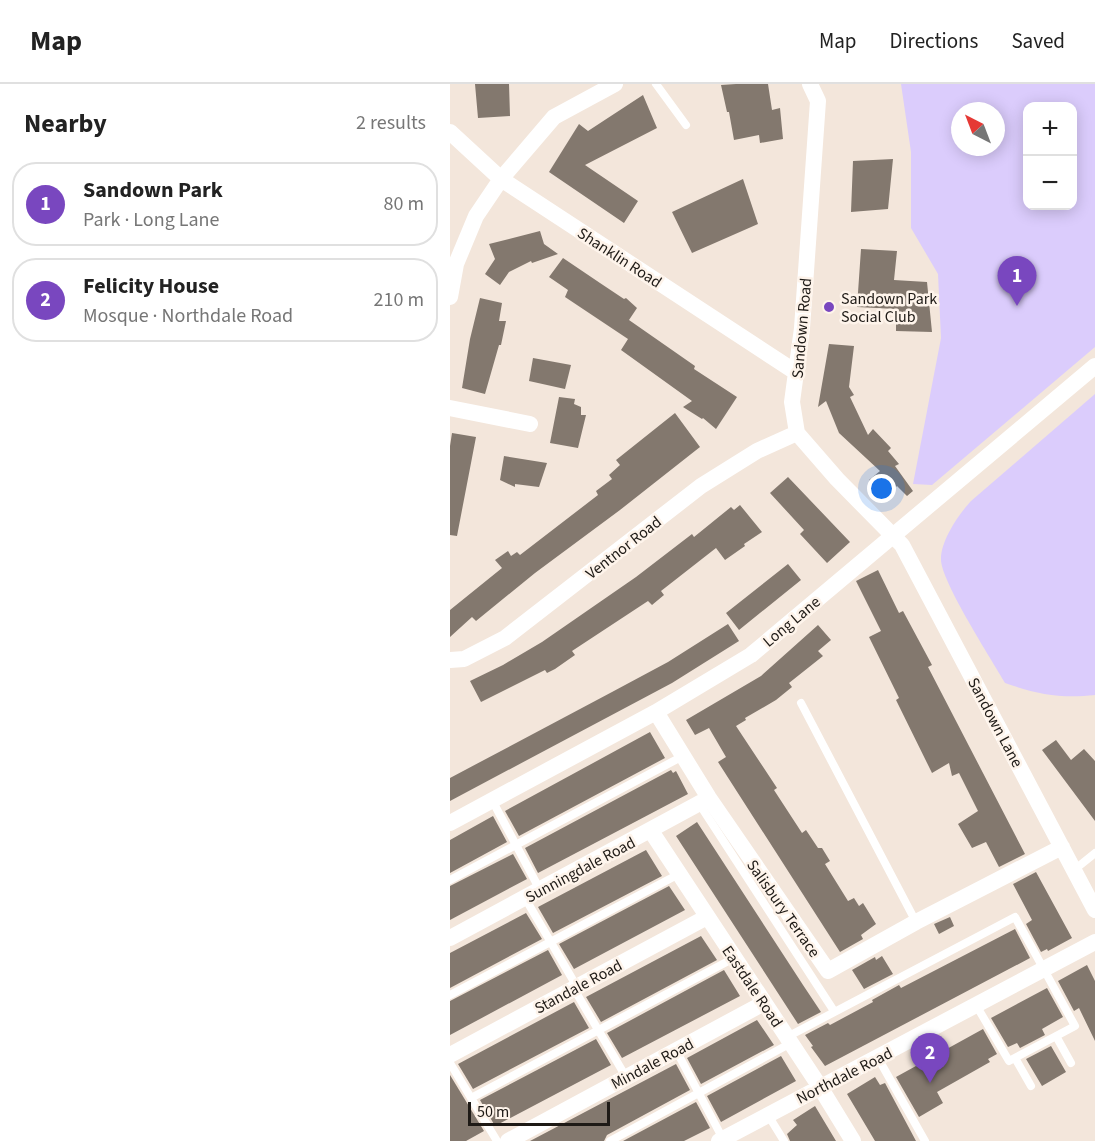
<!DOCTYPE html>
<meta charset="utf-8">
<style>
body{margin:0;font-family:"Source Sans 3",sans-serif;background:#f2f2f2;color:#222}
.controls{position:absolute;right:18px;top:18px;display:grid;overflow:hidden;border-radius:12px;box-shadow:0 3px 15px #0003}
.controls button{width:54px;height:54px;display:grid;place-items:center;padding:0;border:0;border-bottom:2px solid #e0e0e0;background:#fff;color:#222;font:30px sans-serif}
.compass{position:absolute;left:501px;top:18px;width:54px;height:54px;border-radius:50%;background:#fff;box-shadow:0 3px 15px #0003;rotate:318deg}
.scale{position:absolute;left:18px;bottom:15px;width:142px;box-sizing:border-box;padding-left:6px;border:3px solid #1e1a16;border-top:0;font-size:16px;line-height:21px;white-space:nowrap;color:#1e1a16;-webkit-text-stroke:4px #fef4eb;paint-order:stroke}
.you{position:absolute;left:432px;top:405px;width:21px;height:21px;margin:-15px;border:4px solid #fff;border-radius:50%;background:#1a73e8;box-shadow:0 0 0 9px #1a73e833}
.badge{display:grid;place-items:center;width:39px;height:39px;border-radius:50%;background:#7947bf;color:#fff;font-size:20px;font-weight:700}
.pin{position:absolute;translate:-50% -50px;filter:drop-shadow(0 2px 3px #0008)}
.pin::after{content:'';position:absolute;top:32px;width:21px;height:18px;background:inherit;clip-path:polygon(0 0,100% 0,50% 100%)}
.list{margin:0;padding:0;list-style:none}
h2{display:flex;justify-content:space-between;align-items:center;height:78px;margin:0;padding:0 24px;font-size:26px}
h2 small{font-size:20px;font-weight:400;color:#767676}
.list li{display:grid;grid-template-columns:39px 1fr auto;gap:18px;align-items:center;box-sizing:border-box;height:84px;margin:0 12px 12px;padding:0 12px;border:2px solid #e0e0e0;border-radius:24px}
.list b{display:block;font-size:22px;white-space:nowrap}
.list p{margin:0;font-size:20px;white-space:nowrap;color:#767676}
.list em{font-size:20px;font-style:normal;color:#767676}
.map{position:relative;flex:none;width:645px;height:1057px;overflow:hidden}
header{display:flex;align-items:center;gap:36px;box-sizing:border-box;height:84px;padding:0 30px;background:#fff;border-bottom:2px solid #e0e0e0}
header strong{font-size:28px}
nav{display:flex;gap:33px;margin-inline-start:auto;font-size:21px}
main{display:flex}
aside{flex:1;background:#fff}
.map>svg:first-child{display:block}
</style>
<header>
<strong>Map</strong>
<nav><a>Map</a><a>Directions</a><a>Saved</a></nav>
</header>
<main>
<aside>
<h2>Nearby<small>2 results</small></h2>
<ul class="list">
<li><span class="badge">1</span><div><b>Sandown Park</b><p>Park · Long Lane</p></div><em>80 m</em></li>
<li><span class="badge">2</span><div><b>Felicity House</b><p>Mosque · Northdale Road</p></div><em>210 m</em></li>
</ul>
</aside>
<div class="map">
<svg width="645" height="1057" viewBox="0 0 645 1057">
<rect width="100%" height="100%" fill="#f3e6db"/>
<path fill="#dbccfc" fill-rule="evenodd" d="M451,0h194v263l-163,138 -19,-1 28,-146 -3,-64 -27,-46v-76zM578,22h44v100h-44zM510,27h36v36h-36z
M645,310v301c-34,4 -58,-1 -90,-12 -13,-23 -65,-103 -64,-124 0,-19 18,-45 30,-58z"/>
<path fill="#83786e" d="M25,0h34l1,32 -32,2z
M286,0h32l4,26 8,-2 3,31 -23,4 -1,-8 -25,5 -5,-28h-2l-6,-27z
M193,11l14,33 -72,37 53,36 -14,22 -75,-51 30,-48 9,7z
M443,75l-5,50 -37,3 2,-51z
M293,95l15,45 -66,29 -20,-41z
M90,147l4,13 14,10 -26,9 -1,-2 -22,11 -9,13 -15,-11 10,-15 -6,-15z
M411,165l36,2 -3,29 33,2 5,50 -36,-1v-22l-39,-2z
M113,174l37,25 24,16 2,-1 11,10 -8,12 66,46 -1,3 43,28 -21,32 -13,-11 -1,1 -19,-12 9,-6 -71,-51 7,-11 -63,-42 3,-7 -19,-13z
M30,214l22,5 -3,18h7l-5,24h-2l-14,49 -23,-6 8,-49z
M379,260l25,2 -5,41 5,8 -4,2 18,38 5,-6 18,19 -3,3 11,13 -4,2 18,25 -6,5 -10,-10 -12,12 -4,-3 -10,-1 2,-11 -4,-3 11,-9 -41,-38 -13,-32 -8,6z
M83,274l38,7 -6,24 -36,-8z
M109,313l16,2 -1,5 7,3v8h5l-8,33 -28,-5z
M225,329l25,34 -80,63 -85,63 -59,48 -4,-4 -22,20v-27l52,-42 -7,-8 13,-9 3,5 6,-4 3,3 78,-60 -2,-4 16,-12 -3,-4 11,-10 -4,-5z
M2,349l24,4 -19,99 -7,-1v-89z
M54,372l43,7 -8,24 -24,-3v3l-15,-7z
M338,393l62,65 -23,21 -27,-29 4,-4 -34,-37z
M290,421l22,27 -18,12 1,2 -20,14 -9,-12 -55,43 3,4 -12,10 -4,-4 -76,50 3,4 -20,14 -8,4 -2,-3 -64,32 -11,-21 33,-16 39,-23 94,-65 56,-43 2,3 37,-30 3,3z
M338,480l13,16 -62,50 -13,-17z
M428,486l21,43 4,-2 29,54 -4,2 97,187 -26,13 -13,-25 -14,6 -14,-24 20,-13 -19,-38 -7,3 -3,-13 -17,10 -36,-73 3,-2 -30,-61 12,-6 -25,-50z
M278,540l11,17 -67,42 -222,118v-23l162,-86 56,-30z
M368,541l13,15 -13,11 5,5 -34,27 3,4 -16,13 -31,18 1,2 -10,6 41,62 -3,2 28,43 4,-3 12,18h4l8,13 -5,3 23,37 6,-3 5,8 4,-3 13,21 -15,11 2,4 -23,13 -122,-190 8,-5 -17,-29 -14,7 -9,-15 75,-44z
M200,648l15,26 -146,78 -14,-25z
M606,656l15,20 13,-11 11,12v60l-53,-71z
M221,686l2,3 3,-2 12,23 -150,79 -13,-25z
M43,732l14,26 -57,31v-33z
M247,738l106,163 18,27 -23,12 -122,-188z
M196,766l16,26 -109,57 -15,-26z
M63,770l14,25 -77,41v-34z
M586,788l36,66 -24,13 -1,-2 -6,3 -15,-28 6,-4 -19,-36z
M219,802l16,24 -111,59 -15,-25z
M76,829l16,26 -92,49v-35z
M500,833l4,9 -15,8 -5,-10z
M565,845l15,29 -205,108 -14,-19 2,-1 -8,-11 23,-12 2,2 43,-23 -1,-2 27,-15 2,3z
M251,852l16,24 -116,62 -15,-25z
M98,866l14,25 -112,60v-34z
M432,872l11,18 -29,15 -12,-19 23,-13 1,3z
M637,881l8,16v60l-16,-33 -5,3 -16,-30z
M274,886l16,26 -118,62 -15,-25z
M597,904l16,29 -21,12 3,6 -25,13 -3,-5 -9,4 -17,-29z
M124,918l15,26 -116,61 -15,-25z
M307,936l17,25 -73,39 -14,-26z
M533,945l14,25 -9,5 2,3 -53,30 6,11 -24,14 -23,-40z
M146,955l15,26 -116,61 -15,-26z
M601,962l15,26 -24,14 -16,-27z
M331,972l15,25 -75,41 -14,-26z
M226,980l14,26 -83,45 -3,6h-74z
M0,991l34,56 -18,10h-16z
M425,993l5,8 5,-2 31,58h-41l-28,-47z
M246,1018l14,26 -26,13h-61z
M365,1022l21,35h-46l-3,-7 10,-9 -4,-5z"/>
<g fill="none" stroke-linecap="round" stroke-linejoin="round">
<path stroke="#fff" stroke-width="8" d="M206,0l30,41
M351,619l115,219
M42,716l48,90
M250,721l134,206
M624,786l21,-17
M0,796l233,-124
M75,814l52,89
M124,905l52,88
M0,911l229,-121
M606,952l15,27
M337,953l228,-120 60,109 -66,35 -33,-56
M226,966l47,89
M428,974l47,83
M565,974l16,28
M0,979l47,78
M21,1014l263,-140
M318,1031l16,26
M160,1057l181,-98"/>
<path stroke="#fff" stroke-width="16" d="M360,0l8,17 -16,227 -10,74 5,31 40,46 65,66 193,365
M0,48l51,47 296,194
M0,213l6,-33 20,-48 25,-37 53,-62 61,-33
M0,324l80,16
M0,576l14,-1 41,-21 196,-152 56,-35 40,-18
M206,628l53,86 119,173 88,-49 146,-75
M0,739l206,-111 95,-57 344,-289
M201,747l169,256 33,54
M0,854l259,-140
M0,971l257,-138
M58,1057l256,-138
M269,1057l376,-199"/>
</g>
<circle fill="#7947bf" stroke="#fef4eb" stroke-width="2" cx="379" cy="223" r="6"/>
<g text-anchor="middle" stroke-width="5" stroke-linejoin="round" paint-order="stroke">
<g font-size="16" fill="#1e1a16" stroke="#fef4eb">
<text transform="translate(170 173) rotate(33)" y="6">Shanklin Road</text>
<text transform="translate(351 244) rotate(-85)" y="6">Sandown Road</text>
<text transform="translate(173 463) rotate(-38)" y="6">Ventnor Road</text>
<text transform="translate(341 537) rotate(-40)" y="6">Long Lane</text>
<text transform="translate(546 638) rotate(62)" y="6">Sandown Lane</text>
<text transform="translate(130 785) rotate(-28)" y="6">Sunningdale Road</text>
<text transform="translate(334 824) rotate(55)" y="6">Salisbury Terrace</text>
<text transform="translate(128 902) rotate(-28)" y="6">Standale Road</text>
<text transform="translate(303 902) rotate(56)" y="6">Eastdale Road</text>
<text transform="translate(202 979) rotate(-28)" y="6">Mindale Road</text>
<text transform="translate(394 991) rotate(-27)" y="6">Northdale Road</text>
</g>
<g font-size="16" fill="#1e1a16" stroke="#fef4eb" text-anchor="start">
<text x="391" y="220">Sandown Park<tspan x="391" dy="18">Social Club</tspan></text>
</g>
</g>
</svg>
<div class="controls">
<button>+</button>
<button>−</button>
</div>
<svg class="compass" viewBox="-18 -18 36 36"><path d="M0-13l5 13h-10z" fill="#e53935"/><path d="M0 13l5-13h-10z" fill="#767676"/></svg>
<div class="scale">50 m</div>
<div class="you"></div>
<div class="pin badge" style="left:567px;top:222px">1</div>
<div class="pin badge" style="left:480px;top:999px">2</div>
</div>
</main>
